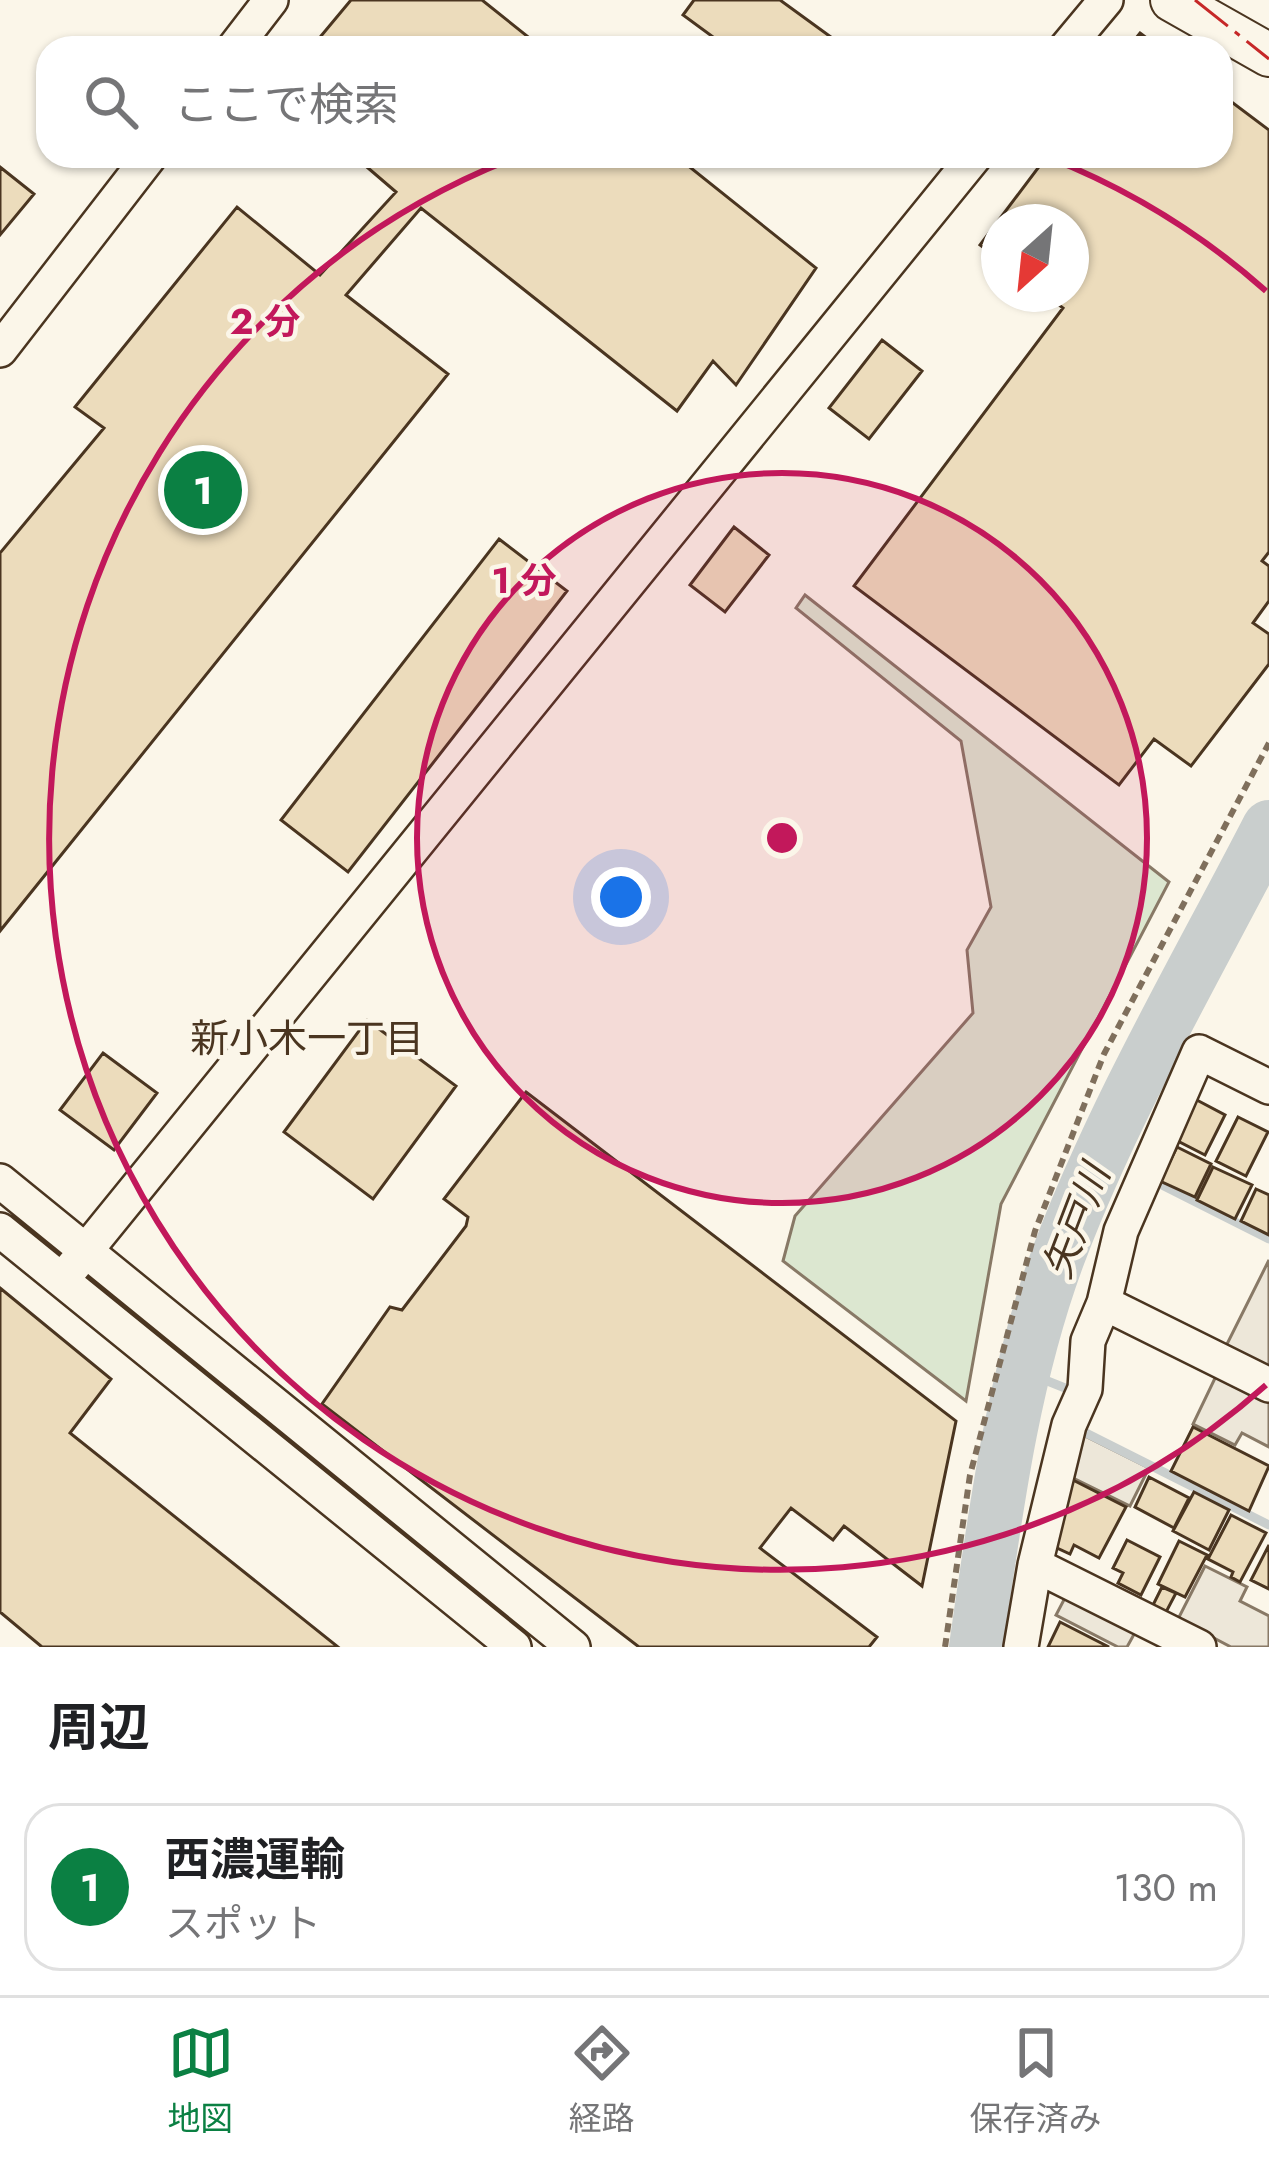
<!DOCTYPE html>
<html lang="ja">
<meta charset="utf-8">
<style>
body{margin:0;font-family:Jost,"Noto Sans JP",sans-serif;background:#f6f6f6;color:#202124}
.compass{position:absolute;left:981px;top:204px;width:108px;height:108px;border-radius:50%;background:#fff;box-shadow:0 3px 9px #0004;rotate:207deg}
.you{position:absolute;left:621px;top:897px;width:42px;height:42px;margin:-30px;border:9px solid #fff;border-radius:50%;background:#1a73e8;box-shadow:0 0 0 18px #1a73e833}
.badge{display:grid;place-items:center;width:78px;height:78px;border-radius:50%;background:#0b8043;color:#fff;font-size:39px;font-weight:700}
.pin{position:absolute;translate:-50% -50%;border:6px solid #fff;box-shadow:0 3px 12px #0006}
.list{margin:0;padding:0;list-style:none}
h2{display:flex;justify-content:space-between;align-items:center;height:156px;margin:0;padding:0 48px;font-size:51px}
h2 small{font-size:39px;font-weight:400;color:#757577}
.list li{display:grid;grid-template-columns:78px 1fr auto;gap:36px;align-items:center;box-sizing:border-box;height:168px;margin:0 24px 24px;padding:0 24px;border:3px solid #e0e0e0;border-radius:36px}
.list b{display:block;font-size:45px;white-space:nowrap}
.list p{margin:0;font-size:39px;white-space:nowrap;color:#757577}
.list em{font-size:39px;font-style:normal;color:#757577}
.icon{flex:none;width:66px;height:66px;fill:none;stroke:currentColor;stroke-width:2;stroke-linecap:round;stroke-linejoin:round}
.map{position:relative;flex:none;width:1269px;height:1647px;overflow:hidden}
.search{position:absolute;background:#fff;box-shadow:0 3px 9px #0004;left:36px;right:36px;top:36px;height:132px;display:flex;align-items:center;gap:30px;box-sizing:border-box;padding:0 42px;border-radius:36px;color:#757577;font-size:45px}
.sheet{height:348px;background:#fff}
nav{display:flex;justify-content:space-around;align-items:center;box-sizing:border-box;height:168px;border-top:3px solid #e0e0e0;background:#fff;font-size:33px;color:#757577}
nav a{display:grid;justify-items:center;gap:6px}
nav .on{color:#0b8043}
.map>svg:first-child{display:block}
</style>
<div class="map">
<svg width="1269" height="1647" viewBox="0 0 1269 1647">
<rect width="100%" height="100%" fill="#fbf6e9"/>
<path fill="#dce7d0" stroke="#887966" stroke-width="3" d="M805,595l364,287 -168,322 -35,197 -183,-140 12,-45 178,-203 -6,-63 24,-43 -30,-166 -165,-133z"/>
<path fill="#ede7d9" stroke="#887966" stroke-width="3" d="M1269,1260v112l-45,-22z
M1217,1374l52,26v47l-27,-14 -7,12 -42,-21z
M1079,1433l70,35 -19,38 -63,-31z
M1205,1566l42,21 -7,14 29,15v31h-38l-53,-28z
M1067,1594l70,35 -10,18h-9l-62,-32z"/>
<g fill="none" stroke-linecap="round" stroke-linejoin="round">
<path stroke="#c9cecd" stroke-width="9" d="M1162,1185l107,54
M1025,1372l45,18
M1086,1433l183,92"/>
<path stroke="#c9cecd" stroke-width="54" d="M976,1647c19,-131 36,-268 83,-393 56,-148 138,-287 210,-427"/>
</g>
<path fill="#ecdcbc" stroke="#4a3520" stroke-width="3" d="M351,0h131l60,48h-231z
M694,0h86l66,48h-118l-45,-33z
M1140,33l20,15h-32z
M1221,94l48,36v422l-7,9 7,5v35l-16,22 16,11v30l-78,102 -37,-27 -35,46 -265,-199 209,-278 -18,-14h26v-72h-72v37l-19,-14 67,-89h174z
M354,156h322l140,112 -80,117 -23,-24 -36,50 -256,-203 -75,87 102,79 -448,557v-378l104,-125 -29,-21 162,-200 83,68 76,-83z
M0,167l34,27 -34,41z
M882,340l40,31 -53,68 -40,-31z
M734,527l35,28 -44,57 -35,-27z
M499,539l68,52 -219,281 -67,-52z
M367,1020l89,66 -83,113 -89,-67z
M103,1053l54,40 -43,57 -54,-40z
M526,1092l430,329 -34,165 -78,-60 -11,14 -42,-32 -31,40 117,89 -8,10h-230l-317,-243 68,-97 12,3 64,-84 2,-9 -24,-18z
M1193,1098l32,17 -20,40 -33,-17z
M1238,1117l30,15 -22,44 -30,-15z
M1177,1147l34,17 -16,33 -35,-16z
M1213,1167l39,18 -17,34 -38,-19z
M1256,1189l13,6v40l-28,-14z
M0,1288l111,91 -41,54 268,214h-296l-42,-35z
M1193,1427l76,39 -20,45 -78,-40z
M1067,1477l59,30 -27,51 -25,-13 -4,9 -15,-7z
M1149,1477l40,21 -15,30 -39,-21z
M1194,1492l35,18 -20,40 -36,-19z
M1231,1515l35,18 -26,49 -9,-5 2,-5 -25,-13z
M1127,1540l33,17 -19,38 -23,-12 5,-10 -10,-5z
M1179,1541l28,14 -22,42 -27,-13z
M1269,1545v44l-18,-9z
M1162,1587l14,6 -11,21 -13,-7z
M1060,1622l49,25h-61z"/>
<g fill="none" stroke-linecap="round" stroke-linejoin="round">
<g stroke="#4a3520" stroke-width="38">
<path id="minor" d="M234,48l37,-48
M1066,48l40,-48
M0,350l150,-194
M0,1181l573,466
M0,1230l514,417
M62,1280l913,-1124
M1104,1303l165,82
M1035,1565l164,82
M1021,1647l14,-82 34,-140 16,-36 3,-48 16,-38 17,-72 78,-179 70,35"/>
</g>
<g stroke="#4a3520" stroke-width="46">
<path id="major" d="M1172,0l97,55"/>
</g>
<path stroke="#7f6f5c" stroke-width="6" stroke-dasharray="9 6" stroke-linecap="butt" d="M945,1647l25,-172 65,-244 69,-177 165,-311"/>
<use href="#minor" stroke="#fbf6e9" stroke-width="33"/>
<use href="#major" stroke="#fbf6e9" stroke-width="42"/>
<path stroke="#c62828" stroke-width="3" stroke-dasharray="42 9 6 9" stroke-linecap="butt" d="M1195,0l74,59"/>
</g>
<circle cx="782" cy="838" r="365" fill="#c2185b" fill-opacity=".12"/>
<g fill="none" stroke="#c2185b" stroke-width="6">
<circle cx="782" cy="838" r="365"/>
<path d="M1266 1385A731 731 0 1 1 514 158M1050 158A731 731 0 0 1 1266 291"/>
</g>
<g text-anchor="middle" stroke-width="9" stroke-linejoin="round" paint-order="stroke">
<g font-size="39" fill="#4a3520" stroke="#fbf6e9">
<text x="307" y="1052">新小木一丁目</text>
</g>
<g font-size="39" font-style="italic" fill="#4a3520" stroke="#fbf6e9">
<text transform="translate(1076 1221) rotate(-69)" y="14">矢戸川</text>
</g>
</g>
<circle cx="782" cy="838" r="18" fill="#c2185b" stroke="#fbf6e9" stroke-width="6"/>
<g font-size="36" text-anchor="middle" font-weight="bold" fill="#c2185b" stroke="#fbf6e9" stroke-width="9" stroke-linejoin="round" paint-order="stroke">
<text x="265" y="334">2 分</text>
<text x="524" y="593">1 分</text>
</g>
</svg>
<svg class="compass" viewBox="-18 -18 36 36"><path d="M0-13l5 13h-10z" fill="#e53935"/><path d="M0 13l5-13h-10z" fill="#757577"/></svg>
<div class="you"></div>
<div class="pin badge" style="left:203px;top:490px">1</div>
<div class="search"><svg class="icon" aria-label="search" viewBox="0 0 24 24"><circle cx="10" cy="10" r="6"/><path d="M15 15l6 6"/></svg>ここで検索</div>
</div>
<section class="sheet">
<h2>周辺<small></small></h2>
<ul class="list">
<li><span class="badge">1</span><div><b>西濃運輸</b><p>スポット</p></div><em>130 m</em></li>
</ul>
</section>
<nav>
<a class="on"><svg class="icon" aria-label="map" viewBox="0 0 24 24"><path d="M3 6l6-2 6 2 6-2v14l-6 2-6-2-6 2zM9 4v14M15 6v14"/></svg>地図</a>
<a><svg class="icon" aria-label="directions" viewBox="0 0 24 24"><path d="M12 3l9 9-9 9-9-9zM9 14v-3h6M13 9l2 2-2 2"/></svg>経路</a>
<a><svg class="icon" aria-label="saved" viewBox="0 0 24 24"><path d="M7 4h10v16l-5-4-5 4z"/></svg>保存済み</a>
</nav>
